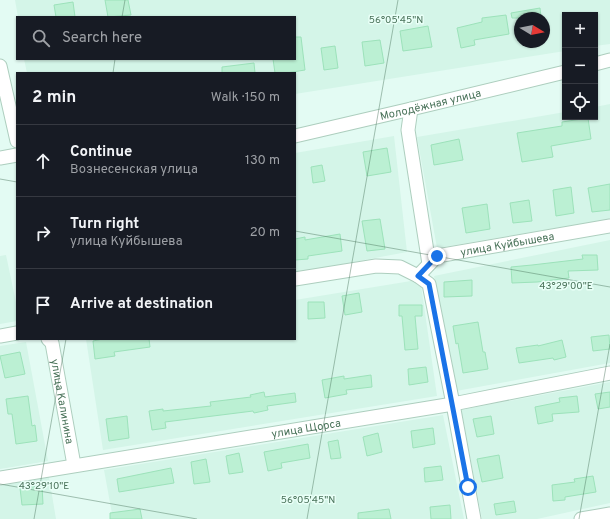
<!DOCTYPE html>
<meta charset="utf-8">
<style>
body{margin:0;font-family:Overpass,sans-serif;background:#242831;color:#f1f3f6}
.controls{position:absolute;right:12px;top:12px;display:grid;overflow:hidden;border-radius:0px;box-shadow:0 1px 3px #0004}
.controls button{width:36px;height:36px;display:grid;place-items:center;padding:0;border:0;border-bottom:1px solid #363941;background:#171b24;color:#f1f3f6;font:20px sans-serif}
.compass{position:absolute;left:514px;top:12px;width:36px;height:36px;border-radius:50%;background:#171b24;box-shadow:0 1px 3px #0004;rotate:100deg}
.stop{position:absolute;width:12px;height:12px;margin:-9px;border:3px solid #1a73e8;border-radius:50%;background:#fff}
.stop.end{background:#1a73e8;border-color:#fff;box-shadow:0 1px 4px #0008}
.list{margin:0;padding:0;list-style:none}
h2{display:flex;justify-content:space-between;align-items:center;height:52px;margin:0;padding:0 16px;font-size:17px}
h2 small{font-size:13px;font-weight:400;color:#9ea1a6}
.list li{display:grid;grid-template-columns:26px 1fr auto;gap:12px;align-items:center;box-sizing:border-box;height:72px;padding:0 16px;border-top:1px solid #363941}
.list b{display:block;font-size:15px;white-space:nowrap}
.list p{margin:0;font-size:13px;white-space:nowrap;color:#9ea1a6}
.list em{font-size:13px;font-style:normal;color:#9ea1a6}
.icon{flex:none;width:22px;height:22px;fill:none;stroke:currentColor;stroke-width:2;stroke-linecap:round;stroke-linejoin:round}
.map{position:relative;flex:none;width:610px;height:519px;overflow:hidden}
.search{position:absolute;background:#171b24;box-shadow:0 1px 3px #0004;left:16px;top:16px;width:280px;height:44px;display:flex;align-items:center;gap:10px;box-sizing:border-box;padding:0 14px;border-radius:0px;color:#9ea1a6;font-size:15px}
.panel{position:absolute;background:#171b24;box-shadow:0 1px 3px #0004;left:16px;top:72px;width:280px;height:268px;border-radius:0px}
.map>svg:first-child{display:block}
</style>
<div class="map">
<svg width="610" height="519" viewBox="0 0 610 519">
<rect width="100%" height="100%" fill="#e3fbf3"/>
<path fill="#d4f5e8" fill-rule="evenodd" d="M15,0h595v44l-15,2v-31h-30v36l-270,43v-21h-268l-3,-14h271v-42h-277zM520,18h24v24h-24z
M610,104v115l-173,29 -20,-111 148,-25v5h30v-10z
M394,136l13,116 -112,21v-120z
M610,240v123l-154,28 -22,-115z
M6,255l11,52v14l-17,3v-68z
M411,281l10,4 16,111 -334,54 -17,-111h209v-39z
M26,342l22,119 -48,8v-123z
M610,382v121l-73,16h-55l-21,-109z
M443,415l21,104h-351l-9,-49z
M49,477l7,42h-56v-33z"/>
<path fill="#bbf0d3" stroke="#9ce2ba" d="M105,0h23l3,15 -23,2z
M73,2l2,15h-19l-2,-12z
M540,8l1,10h-29l-1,-5z
M506,15l3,19 -35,6 1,5 -14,3 -4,-20 25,-6v-4z
M428,26l4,21 -29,4 -3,-20z
M295,37h6l4,33 -19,3h-11l-2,-14h22z
M380,40l4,23 -19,3 -3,-24z
M335,46l3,22 -14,2 -3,-22z
M254,63l1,10h-33v-6z
M588,118l3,21 -40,7 2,11 -31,5 -5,-29 45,-7v-4z
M459,139l4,21 -29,5 -3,-20z
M387,148l4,24 -24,4 -4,-24z
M322,165l3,16 -12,2 -2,-16z
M610,184v26l-18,2 -4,-24z
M571,187l3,26 -18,3 -3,-26z
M529,200l3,21 -19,2 -3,-20z
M487,204l3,25 -24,4 -4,-25z
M380,219l5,30 -18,2 -5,-30z
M340,234l2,17 -34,5v3l-13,1v-21l10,-2v3z
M582,255h15l1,15 -30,1 1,7 -32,4 -25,1 -1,-16 21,-2 51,-6z
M472,280v16l-28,1v-15z
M359,293l3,19 -17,3 -3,-19z
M308,302h16l1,16 -17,1z
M399,305h23v11h-7l3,33 -13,1 -3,-34h-3z
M478,322l5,30h2l3,17 -25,4 -5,-30 -2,1 -3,-18z
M609,335l1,14 -17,2 -2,-14z
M103,339h46l1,8 -36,5 1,4 -20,3 -2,-18z
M562,340l4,17 -12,3 -1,-2 -34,5 -3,-15 22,-3v1z
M20,352l5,22 -20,4 -5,-22z
M426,367l2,15 -19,3 -1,-16z
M371,375l1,12 -26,3 1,4 -22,4 -3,-18 22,-4v3z
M264,392l1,5 30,-4 1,9 -29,4 1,4 -14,3 -1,-2 -88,11 1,6 -14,2 -3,-19 14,-2v2l48,-5 -1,-4 41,-5 -1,-2z
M610,392v15l-12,2 -3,-15z
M28,396l4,30 3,-1 2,16 -21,3 -4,-30h-4l-2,-15z
M577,396l2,16 -27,2 1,7 -15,3 -3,-17 25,-5 -1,-4z
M127,416l2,22 -20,3 -3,-22z
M491,416l3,18 -17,3 -4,-18z
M433,428l2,16 -22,4 -2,-17z
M378,433l4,19 -15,4 -4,-19z
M338,440l3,18 -10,1 -3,-17z
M308,444l2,14 -29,5 1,5 -14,3 -4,-19z
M239,453l4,19 -14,2 -3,-18z
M499,455l4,23 -21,4 -5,-23z
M206,459l4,23 -16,2 -3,-22z
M441,466l2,14 -18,2 -1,-14z
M171,468l3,15 -55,9 -2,-13z
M593,476l3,16 -31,5v3l-12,1 -1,-16 23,-3 -1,-3z
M42,486l1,18 -21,1 -2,-17z
M514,501l2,11 -20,3 -2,-11z
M450,505l1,14h-20l-1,-12z
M140,509l2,10h-32v-6z
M389,509l2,10h-33v-6z"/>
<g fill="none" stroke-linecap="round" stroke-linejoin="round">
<g stroke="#adcebe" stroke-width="15">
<g id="minor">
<path d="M595,64l15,-4"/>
<path d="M0,66l17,75"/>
<path d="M411,109l-3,21 21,134"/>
<path id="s1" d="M295,136l116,-27 154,-37"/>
<path d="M0,158l17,-3"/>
<path d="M418,276l11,8 24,120 21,115"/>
<path id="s2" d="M295,279l81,-13 24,1 18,9 19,-20 173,-30"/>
<path d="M0,336l17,-3"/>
<path id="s3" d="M48,339l4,4 22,122"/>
<path id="s4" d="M0,478l453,-74 157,-31"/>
<path d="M581,519l29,-5"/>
</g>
</g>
<use href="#minor" stroke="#fff" stroke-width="13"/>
</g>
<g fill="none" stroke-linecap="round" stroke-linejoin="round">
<path stroke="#1a73e8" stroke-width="5" d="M437,256l-19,20 11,8 39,203"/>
</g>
<path fill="none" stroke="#4a735a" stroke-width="1" stroke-opacity="0.45" d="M122,17l3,-17M113,73l2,-14M0,179l17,3M295,231l315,56M0,484l197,35M34,519l32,-180M307,519l91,-519M579,519l31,-175"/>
<g text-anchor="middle" stroke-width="3" stroke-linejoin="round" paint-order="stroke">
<g font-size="11" fill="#4a735a" stroke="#e9fff7">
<text dy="4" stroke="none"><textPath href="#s1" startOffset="139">Молодёжная улица</textPath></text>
<text dy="4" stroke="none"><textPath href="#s2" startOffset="225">улица Куйбышева</textPath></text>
<text dy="4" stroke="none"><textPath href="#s3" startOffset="65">улица Калинина</textPath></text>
<text dy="4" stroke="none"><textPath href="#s4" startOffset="310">улица Щорса</textPath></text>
</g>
</g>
<g font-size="10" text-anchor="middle" fill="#4a735a" stroke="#e9fff7" stroke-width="3" stroke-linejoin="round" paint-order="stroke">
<text x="396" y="23">56°05'45"N</text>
<text x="566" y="289">43°29'00"E</text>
<text x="44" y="489">43°29'10"E</text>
<text x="308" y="503">56°05'45"N</text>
</g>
</svg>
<div class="controls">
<button>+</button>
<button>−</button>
<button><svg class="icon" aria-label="locate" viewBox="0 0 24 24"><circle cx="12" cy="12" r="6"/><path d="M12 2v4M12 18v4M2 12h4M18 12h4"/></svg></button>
</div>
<svg class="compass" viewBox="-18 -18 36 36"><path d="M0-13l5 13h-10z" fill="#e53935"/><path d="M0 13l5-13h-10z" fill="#9ea1a6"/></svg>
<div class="stop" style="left:468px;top:487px"></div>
<div class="stop end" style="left:437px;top:256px"></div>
<div class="search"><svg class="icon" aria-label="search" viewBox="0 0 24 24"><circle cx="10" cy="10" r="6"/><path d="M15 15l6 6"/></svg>Search here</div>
<section class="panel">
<h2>2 min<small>Walk · 150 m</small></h2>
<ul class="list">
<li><svg class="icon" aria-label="ahead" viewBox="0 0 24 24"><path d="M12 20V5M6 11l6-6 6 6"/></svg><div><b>Continue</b><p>Вознесенская улица</p></div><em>130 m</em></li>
<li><svg class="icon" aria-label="right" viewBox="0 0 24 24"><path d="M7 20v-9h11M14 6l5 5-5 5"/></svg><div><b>Turn right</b><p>улица Куйбышева</p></div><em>20 m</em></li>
<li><svg class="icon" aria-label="arrive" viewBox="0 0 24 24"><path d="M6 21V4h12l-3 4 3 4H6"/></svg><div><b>Arrive at destination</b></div></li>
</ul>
</section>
</div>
